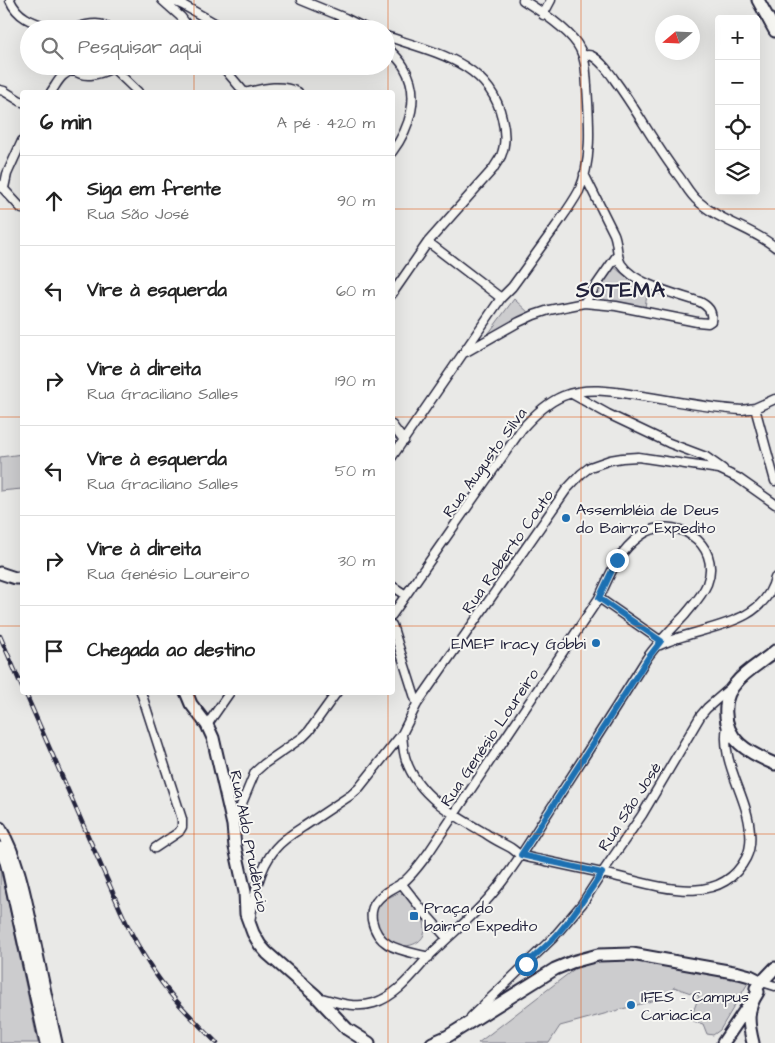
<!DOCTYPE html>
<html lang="pt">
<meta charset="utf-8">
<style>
body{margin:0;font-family:"Architects Daughter",sans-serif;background:#f2f2f2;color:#222}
.controls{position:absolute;right:15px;top:15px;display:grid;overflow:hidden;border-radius:5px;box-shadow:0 5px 20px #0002}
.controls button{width:45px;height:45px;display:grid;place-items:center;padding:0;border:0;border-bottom:1px solid #e0e0e0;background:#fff;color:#222;font:25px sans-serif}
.compass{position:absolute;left:655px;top:15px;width:45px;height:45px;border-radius:50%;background:#fff;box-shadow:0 5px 20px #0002;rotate:251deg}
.stop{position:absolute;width:15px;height:15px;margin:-11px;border:4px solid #1f6fb2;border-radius:50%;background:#fff}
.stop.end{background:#1f6fb2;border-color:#fff;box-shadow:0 1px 5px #0008}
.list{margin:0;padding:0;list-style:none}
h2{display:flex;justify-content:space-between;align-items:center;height:65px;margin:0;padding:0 20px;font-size:21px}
h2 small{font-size:16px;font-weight:400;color:#767676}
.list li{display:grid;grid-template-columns:32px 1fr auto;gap:15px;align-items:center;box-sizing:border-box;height:90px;padding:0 20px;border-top:1px solid #e0e0e0}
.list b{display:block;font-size:19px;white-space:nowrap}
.list p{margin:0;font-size:16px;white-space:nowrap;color:#767676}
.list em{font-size:16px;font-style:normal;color:#767676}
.icon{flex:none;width:28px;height:28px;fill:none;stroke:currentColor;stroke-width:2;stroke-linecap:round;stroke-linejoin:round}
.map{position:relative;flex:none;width:775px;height:1043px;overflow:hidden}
.search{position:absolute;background:#fff;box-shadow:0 5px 20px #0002;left:20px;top:20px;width:375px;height:55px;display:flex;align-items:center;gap:12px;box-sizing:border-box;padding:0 18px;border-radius:28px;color:#767676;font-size:19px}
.panel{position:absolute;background:#fff;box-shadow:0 5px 20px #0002;left:20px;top:90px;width:375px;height:605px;border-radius:5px}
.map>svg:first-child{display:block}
</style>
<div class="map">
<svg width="775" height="1043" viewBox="0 0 775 1043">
<rect width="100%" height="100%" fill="#e9e9e7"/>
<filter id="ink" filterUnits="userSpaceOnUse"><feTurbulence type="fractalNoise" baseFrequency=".02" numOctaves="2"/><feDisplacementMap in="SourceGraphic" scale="10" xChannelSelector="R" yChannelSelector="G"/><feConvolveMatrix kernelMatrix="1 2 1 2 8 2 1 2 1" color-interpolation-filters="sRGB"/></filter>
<g filter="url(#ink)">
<path fill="#ccccce" stroke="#777784" d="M613,266c12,10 20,18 35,23l-3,18 -48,-7 -4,-3v-2z
M514,299l16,15 -44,23z
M22,454v35l-22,2v-34z
M0,870l5,18 33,155h-38z
M399,893c9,1 13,8 17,14 30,41 -24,48 -34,29 -3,-4 -7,-9 -7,-14 -3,-17 11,-24 24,-29z
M633,957l111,23 4,3 -28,47 -7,5 -6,-1 -4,-10 -13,-4 9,-24 -25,-9 -4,9 -110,30 -11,17h-71l99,-76 14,-6z"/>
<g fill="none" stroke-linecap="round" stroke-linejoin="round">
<g stroke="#22223b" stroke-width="11">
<path id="street" d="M10,0c8,19 25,23 43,29
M162,0l19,17 9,12
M171,0l12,5 42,24
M301,0l44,18 22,11
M543,15l8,-15
M73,29c11,-4 28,-9 37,0
M336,29l21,-5
M386,36c47,16 104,26 116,82 3,12 4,26 -1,38 -2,4 -6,9 -8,13l-65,73 -36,52
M386,47c7,6 14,13 18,20 17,28 6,61 -12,85
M583,56c4,-1 5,-2 9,0 8,4 19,18 24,26 22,30 39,63 62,93 7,9 12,20 21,27 22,20 53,26 76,45
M74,66v4c11,10 28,3 39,-2l1,-2
M222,66l22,26
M113,68l25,24
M0,90l4,1 18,11
M51,92c7,-10 10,-19 23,-22
M248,92c17,-4 33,-8 50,0
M0,185l22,24
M4,188l3,-14 15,-33
M428,242l73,56
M584,303l34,-49
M466,352l53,-30 15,-7 15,-5 35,-7 32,3 81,16 11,1 3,-2c2,-9 -3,-15 -11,-19 -23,-8 -65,-17 -79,-38 -5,-9 -3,-20 -7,-30l-30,-60
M572,394l36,20 61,29 37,14 17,12
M755,408l20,73
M392,425l12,16
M392,457l109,-159 11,-11c14,-19 28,-39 42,-58 9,-13 18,-25 25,-38 14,-30 10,-73 8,-105 -1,-13 -1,-26 -7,-37 -8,-17 -41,-39 -57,-49
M392,586l14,9
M599,598l62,43
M392,615l129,-185c12,-14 25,-27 42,-34 25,-10 53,-4 79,0 33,5 67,12 100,14l13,-2 20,-9
M392,625l25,79
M660,645c38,-19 103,-17 115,-67
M141,692l41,127v8l-3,5 -24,16
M207,725l23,-33
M402,734c1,9 1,18 4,26 12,36 49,56 79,73 8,6 17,10 26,15 3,2 6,5 9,7 8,3 18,4 26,6 19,4 37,8 56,12 45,9 116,40 144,-15 4,-8 5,-17 4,-26 -2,-36 -30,-69 -23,-106
M233,825l22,-53 9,-8 39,-27 6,-6 28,-39
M401,883l22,28 24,27
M250,922c4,-25 8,-52 25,-73 8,-10 20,-17 31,-24 15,-10 30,-20 45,-30l8,-7 43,-54 15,-30 149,-214 15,-16 9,-7 20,-7 12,-2 16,-1 81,12 19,9 37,26
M762,982l13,4
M318,997c18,5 37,12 56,6 25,-8 40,-31 57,-49 20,-20 44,-39 62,-61 24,-28 42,-61 62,-91 31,-48 62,-96 92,-144 11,-16 25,-29 38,-43 8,-10 17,-19 22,-31 16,-41 -34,-72 -67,-48 -23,17 -29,37 -41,62l-170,254c-8,11 -17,24 -28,32 -9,5 -19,9 -25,18 -4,5 -5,11 -4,18 6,30 32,30 57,37
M471,1017l82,-79 29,-34 20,-31 40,-58 59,-100 6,-7 22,-19"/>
</g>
<g stroke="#22223b" stroke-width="15">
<path id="secondary" d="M758,0l17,31
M0,573l15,5h7
M775,651c-11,10 -30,20 -39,32 -6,6 -10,16 -10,24 -3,33 23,46 49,57
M186,692l5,12 16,21 6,13 20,87 2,22 10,45 1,22 7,19 7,12 7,8 49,43 31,33 22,14
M0,828c19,33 25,69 33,106 7,36 15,73 23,109
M0,848l6,14 3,12 37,169
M432,1043l16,-7 107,-67 17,-7 26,-7 34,-1 107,19 11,3 12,6
M723,1043l25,-37
M753,1043c-5,-20 -7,-33 5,-51l-2,-4 19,-20"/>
</g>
<use href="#street" stroke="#f6f6f2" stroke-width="8"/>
<use href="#secondary" stroke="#f6f6f2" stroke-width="11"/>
<g stroke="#22223b" stroke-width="4.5">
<path id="rail" d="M0,636l22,51
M25,692l95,217c13,30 29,58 49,83 14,18 31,34 48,51"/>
</g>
<use href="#rail" stroke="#f6f6f2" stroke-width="2.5" stroke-dasharray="8" stroke-linecap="butt"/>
</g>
</g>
<g fill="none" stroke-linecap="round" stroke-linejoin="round" filter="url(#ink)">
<path stroke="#1f6fb2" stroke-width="6" d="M526,964c10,-9 20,-18 29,-27 18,-20 32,-42 47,-64l-81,-18 127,-197 13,-17 -62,-43 18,-38"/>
</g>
<path fill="none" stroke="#de560e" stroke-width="1" stroke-opacity="0.55" d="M194,0v29M388,0v92M581,0v1043M194,66v26M0,209h22M392,209h383M0,417h22M392,417h383M0,626h22M392,626h383M194,692v351M388,692v351M0,834h775"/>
<g fill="#1f6fb2" stroke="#f6f6f2" stroke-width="2">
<circle cx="566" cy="518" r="5"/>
<circle cx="596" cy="643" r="5"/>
<rect x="409" y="911" width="10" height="10" rx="2.5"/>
<circle cx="631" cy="1005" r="5"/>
</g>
<g text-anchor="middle" stroke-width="4" stroke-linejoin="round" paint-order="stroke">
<g font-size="16" fill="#22223b" stroke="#f6f6f2">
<text transform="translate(484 462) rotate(-54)" y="6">Rua Augusto Silva</text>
<text transform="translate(507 551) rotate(-55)" y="6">Rua Roberto Couto</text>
<text transform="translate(489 737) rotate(-56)" y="6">Rua Genésio Loureiro</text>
<text transform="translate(629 806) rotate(-57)" y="6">Rua São José</text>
<text transform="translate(250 841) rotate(79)" y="6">Rua Aldo Prudêncio</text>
</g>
<g font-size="16" fill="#22223b" stroke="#f6f6f2" text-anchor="start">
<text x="576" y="515">Assembléia de Deus<tspan x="576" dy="18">do Bairro Expedito</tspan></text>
<text x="586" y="649" text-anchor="end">EMEF Iracy Gobbi</text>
<text x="424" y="913">Praça do<tspan x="424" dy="18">bairro Expedito</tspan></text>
<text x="641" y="1002">IFES - Campus<tspan x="641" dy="18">Cariacica</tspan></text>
</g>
<g font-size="21" font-weight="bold" letter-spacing="1" fill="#22223b" stroke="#f6f6f2">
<text x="621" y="297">SOTEMA</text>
</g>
</g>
</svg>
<div class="controls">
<button>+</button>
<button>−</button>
<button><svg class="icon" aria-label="locate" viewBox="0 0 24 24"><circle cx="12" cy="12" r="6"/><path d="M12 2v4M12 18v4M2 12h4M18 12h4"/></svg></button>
<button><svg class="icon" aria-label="layers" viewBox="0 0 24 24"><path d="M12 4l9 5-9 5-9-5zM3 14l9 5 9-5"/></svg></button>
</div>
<svg class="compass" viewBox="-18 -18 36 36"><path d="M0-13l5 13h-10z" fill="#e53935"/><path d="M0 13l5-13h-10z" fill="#767676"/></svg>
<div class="stop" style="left:526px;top:964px"></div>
<div class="stop end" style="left:617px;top:560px"></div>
<div class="search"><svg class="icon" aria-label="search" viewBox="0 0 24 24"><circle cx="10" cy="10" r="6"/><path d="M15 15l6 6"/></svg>Pesquisar aqui</div>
<section class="panel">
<h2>6 min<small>A pé · 420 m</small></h2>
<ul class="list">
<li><svg class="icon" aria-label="ahead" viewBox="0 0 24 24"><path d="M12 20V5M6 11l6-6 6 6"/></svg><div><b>Siga em frente</b><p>Rua São José</p></div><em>90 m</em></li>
<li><svg class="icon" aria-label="left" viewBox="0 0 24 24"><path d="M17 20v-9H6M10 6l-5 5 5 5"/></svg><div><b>Vire à esquerda</b></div><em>60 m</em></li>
<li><svg class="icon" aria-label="right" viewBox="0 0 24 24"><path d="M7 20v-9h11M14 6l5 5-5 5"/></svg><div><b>Vire à direita</b><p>Rua Graciliano Salles</p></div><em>190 m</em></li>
<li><svg class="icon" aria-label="left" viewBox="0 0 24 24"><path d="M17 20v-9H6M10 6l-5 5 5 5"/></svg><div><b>Vire à esquerda</b><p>Rua Graciliano Salles</p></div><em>50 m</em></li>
<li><svg class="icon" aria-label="right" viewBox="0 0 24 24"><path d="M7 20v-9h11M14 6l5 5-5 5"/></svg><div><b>Vire à direita</b><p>Rua Genésio Loureiro</p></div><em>30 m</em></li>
<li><svg class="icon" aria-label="arrive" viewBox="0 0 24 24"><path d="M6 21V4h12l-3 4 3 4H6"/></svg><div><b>Chegada ao destino</b></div></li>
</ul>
</section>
</div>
